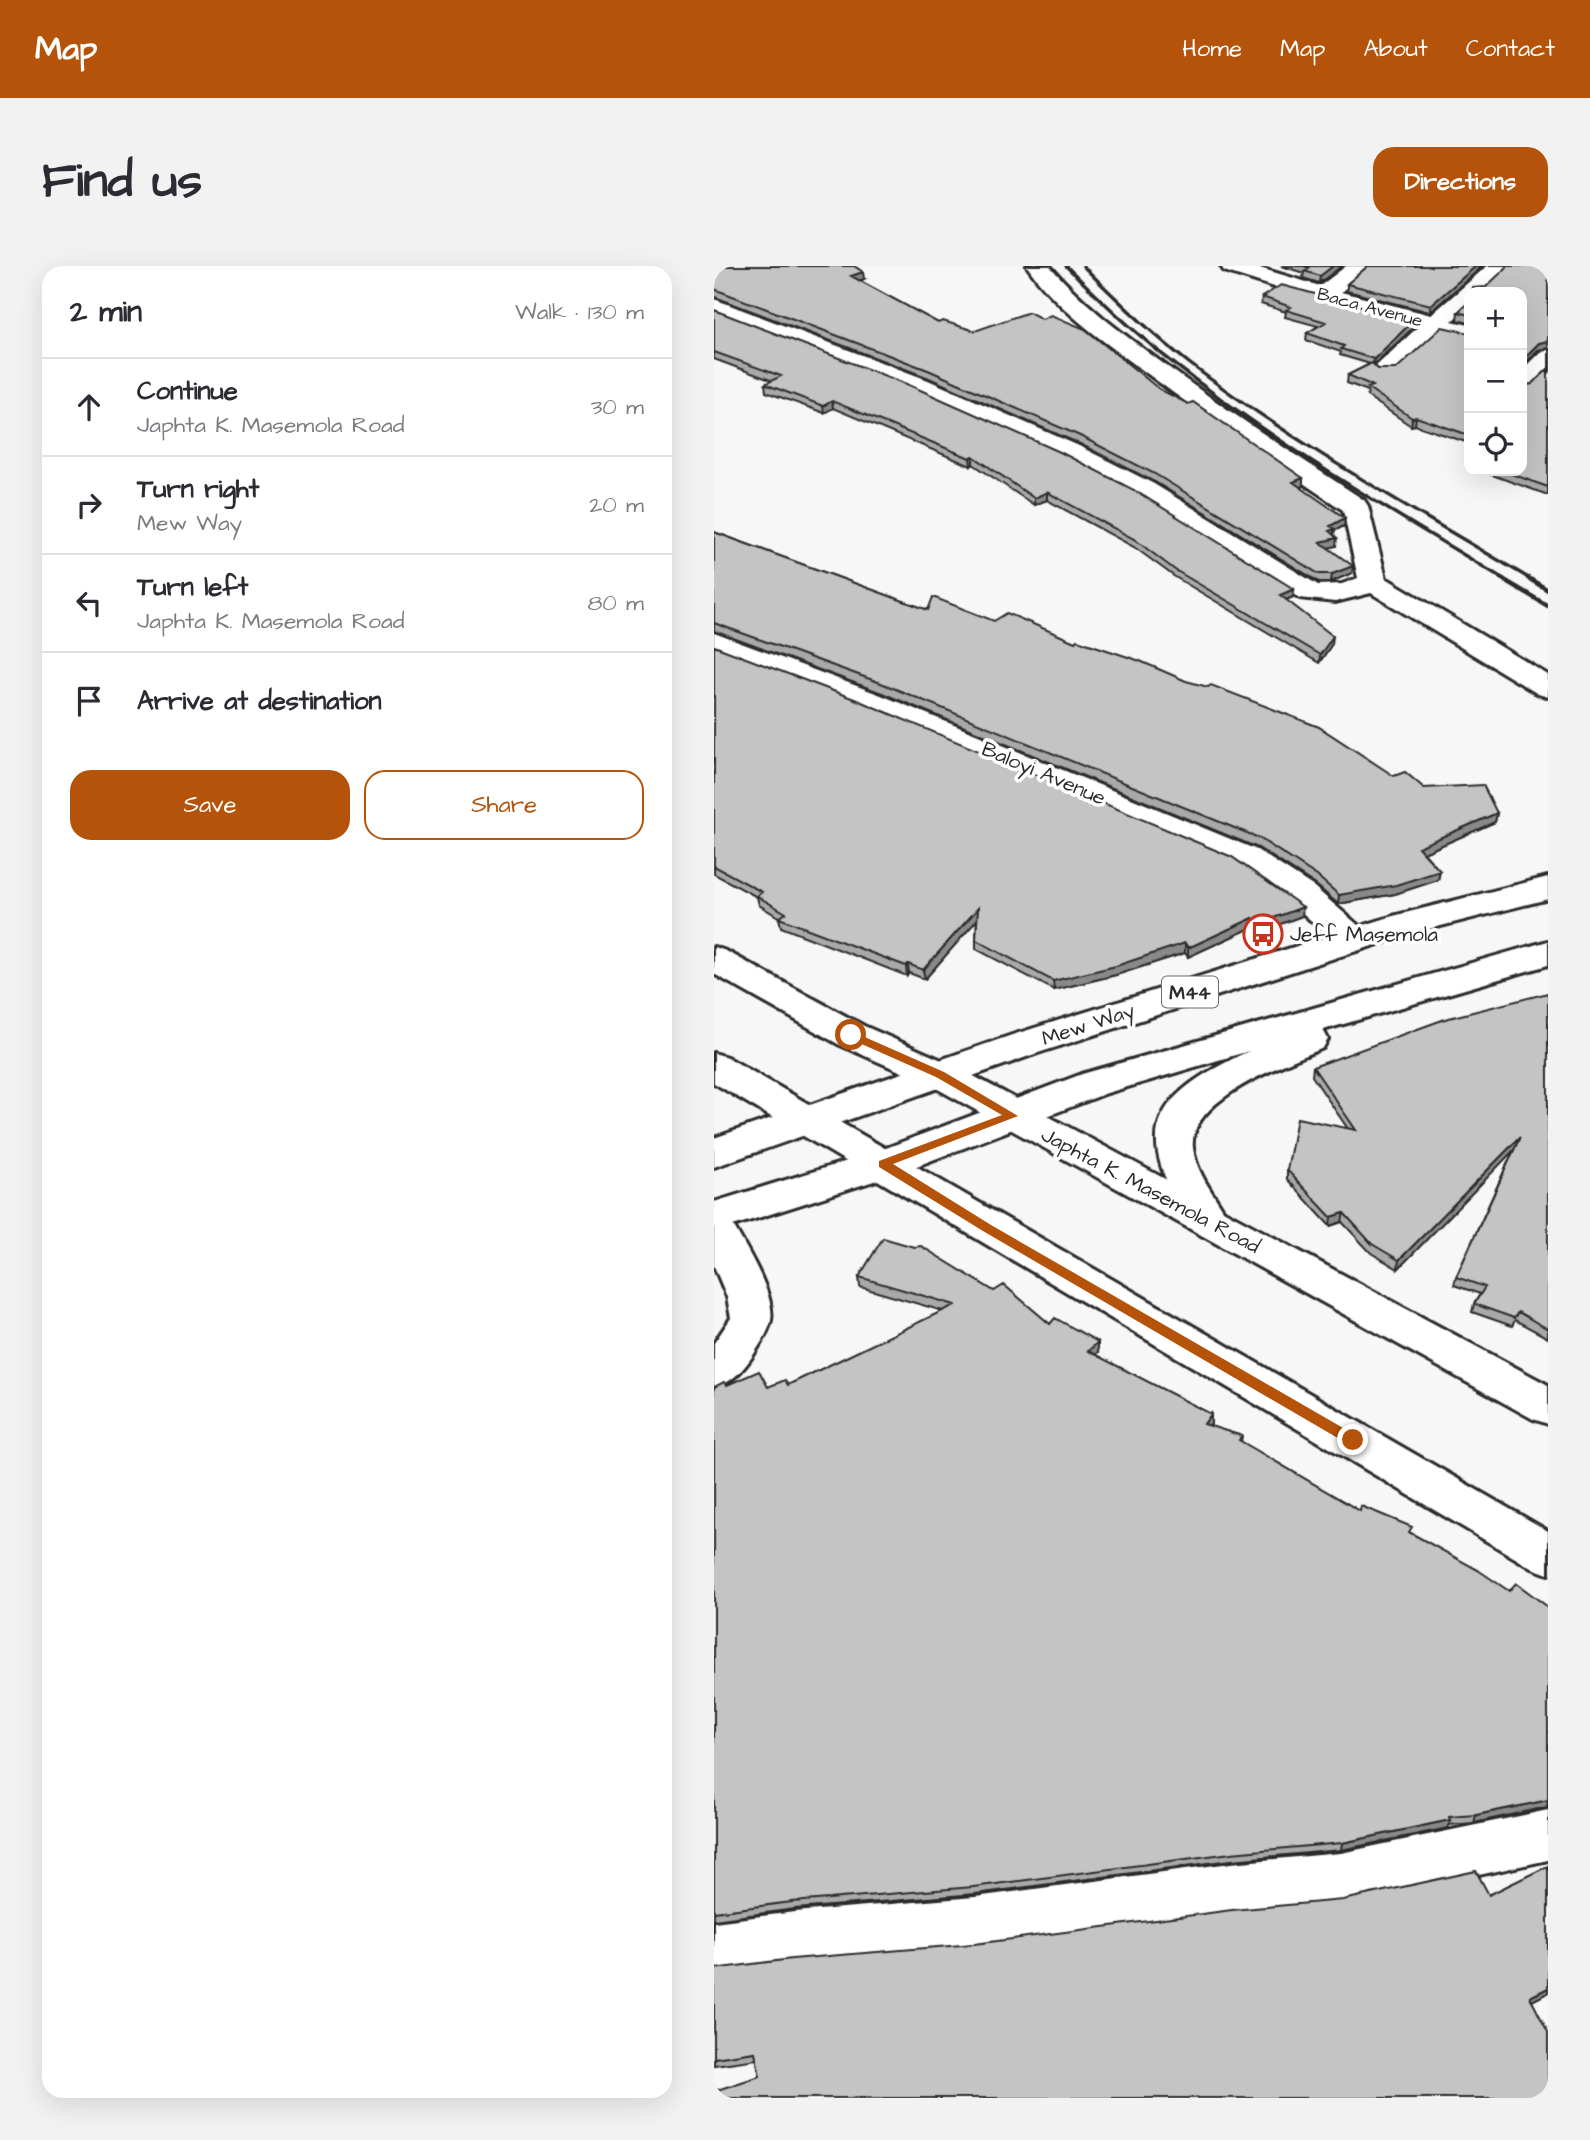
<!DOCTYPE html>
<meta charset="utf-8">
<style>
body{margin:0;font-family:"Architects Daughter",sans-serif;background:#f2f2f3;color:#2b2b33}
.controls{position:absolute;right:21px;top:21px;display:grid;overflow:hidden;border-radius:14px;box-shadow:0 7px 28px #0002}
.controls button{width:63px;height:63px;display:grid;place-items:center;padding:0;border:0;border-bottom:2px solid #e1e1e2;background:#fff;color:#2b2b33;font:35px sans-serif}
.stop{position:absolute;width:21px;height:21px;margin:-16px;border:5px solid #b45309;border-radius:50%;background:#fff}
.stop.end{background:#b45309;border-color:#fff;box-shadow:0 2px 7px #0008}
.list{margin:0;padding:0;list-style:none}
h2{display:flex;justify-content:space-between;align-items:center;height:91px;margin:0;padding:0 28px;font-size:30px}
h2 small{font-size:23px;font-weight:400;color:#7c7c81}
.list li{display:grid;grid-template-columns:46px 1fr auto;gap:21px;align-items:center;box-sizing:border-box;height:98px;padding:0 28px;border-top:2px solid #e1e1e2}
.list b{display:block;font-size:26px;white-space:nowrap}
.list p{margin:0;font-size:23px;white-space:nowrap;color:#7c7c81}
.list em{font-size:23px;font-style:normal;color:#7c7c81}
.actions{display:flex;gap:14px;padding:21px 28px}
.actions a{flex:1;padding:16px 0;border:2px solid #b45309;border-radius:21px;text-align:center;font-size:24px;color:#b45309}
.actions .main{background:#b45309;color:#fff}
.icon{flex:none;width:38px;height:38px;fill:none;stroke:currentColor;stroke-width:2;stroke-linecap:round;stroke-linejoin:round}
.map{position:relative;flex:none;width:834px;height:1832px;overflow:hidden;border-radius:21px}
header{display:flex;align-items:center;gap:42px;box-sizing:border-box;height:98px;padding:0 35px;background:#b45309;color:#fff}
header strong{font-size:33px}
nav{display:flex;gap:38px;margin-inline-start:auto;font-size:24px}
.intro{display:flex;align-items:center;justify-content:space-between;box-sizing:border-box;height:168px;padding:0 42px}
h1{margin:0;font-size:49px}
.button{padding:18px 32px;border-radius:21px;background:#b45309;color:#fff;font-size:24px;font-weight:700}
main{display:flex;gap:42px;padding:0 42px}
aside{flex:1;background:#fff;border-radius:21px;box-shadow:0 7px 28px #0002}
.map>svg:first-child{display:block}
</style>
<header>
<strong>Map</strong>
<nav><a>Home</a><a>Map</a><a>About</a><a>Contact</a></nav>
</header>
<div class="intro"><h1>Find us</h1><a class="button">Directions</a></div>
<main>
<aside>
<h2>2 min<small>Walk · 130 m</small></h2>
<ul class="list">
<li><svg class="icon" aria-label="ahead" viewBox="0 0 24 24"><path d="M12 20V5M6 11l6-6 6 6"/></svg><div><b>Continue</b><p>Japhta K. Masemola Road</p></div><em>30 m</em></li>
<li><svg class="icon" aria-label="right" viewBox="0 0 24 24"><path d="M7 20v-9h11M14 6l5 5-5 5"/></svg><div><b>Turn right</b><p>Mew Way</p></div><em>20 m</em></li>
<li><svg class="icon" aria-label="left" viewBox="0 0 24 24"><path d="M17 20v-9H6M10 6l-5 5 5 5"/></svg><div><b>Turn left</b><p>Japhta K. Masemola Road</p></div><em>80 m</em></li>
<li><svg class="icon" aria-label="arrive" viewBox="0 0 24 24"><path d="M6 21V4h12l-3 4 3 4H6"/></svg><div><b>Arrive at destination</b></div></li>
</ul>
<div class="actions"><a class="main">Save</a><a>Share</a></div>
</aside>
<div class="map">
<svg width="834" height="1832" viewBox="0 0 834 1832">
<rect width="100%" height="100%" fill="#f7f7f7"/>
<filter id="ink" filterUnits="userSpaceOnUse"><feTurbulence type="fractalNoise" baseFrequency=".0143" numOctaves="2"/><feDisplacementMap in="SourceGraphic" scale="14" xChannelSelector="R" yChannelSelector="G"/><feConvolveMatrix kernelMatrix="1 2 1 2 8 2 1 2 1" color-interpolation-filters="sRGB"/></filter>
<g filter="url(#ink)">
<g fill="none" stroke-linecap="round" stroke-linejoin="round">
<g stroke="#2b2b2b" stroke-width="6">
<path id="minor" d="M313,0h23c34,40 76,70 118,101 64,47 130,90 196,133l4,6 18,72 162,97v22l-10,-3 -167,-101 -36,9 -35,-4 -165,-103 -74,-38 -150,-67 -197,-76v-15l214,81 151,66 75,38 164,101 24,-1 16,-6 -15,-68c-70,-47 -139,-94 -206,-144 -39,-29 -82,-59 -110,-100z
M507,0h32l67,20 26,-20h25l-30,26 90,23 56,-49h24l-28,26h-14v13l-17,16 17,4v14l-29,-8 -47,43h-16l-4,-5 46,-43 -104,-26 -91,-29z
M834,84v21l-18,18 -8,2v-21l18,-18z
M0,367l167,62 376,155 57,37 52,45 5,8 -5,8 -12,3 -12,-3 -52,-46 -57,-38 -374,-157 -145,-55z
M0,946l14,4c13,24 48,77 43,104 -2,12 -11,24 -17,34 -11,16 -21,28 -40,34v-45l17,-25 -4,-21 -13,-31z
M834,1544v50l-207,45 -110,10 -256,34 -180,15 -81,10v-52l81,-10 180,-15 256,-34 110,-10z"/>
</g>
<g stroke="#2b2b2b" stroke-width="6">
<path id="secondary" d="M0,681l12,4 138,75 89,39 595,320v39l-15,-5 -606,-336 -89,-39 -124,-70z
M0,787l13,4 821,474v43l-16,-6 -818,-485z"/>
</g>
<g stroke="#2b2b2b" stroke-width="6">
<path id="primary" d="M834,611v22l-135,34 -375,120 -324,114v-29l298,-103 381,-119z
M834,675v24l-225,65 5,9 -5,9c-37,16 -136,51 -130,100 4,28 23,48 36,72l-6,11 -14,4 -14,-4c-63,-96 -50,-132 54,-180l-142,42 -211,81 -182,58v-30l156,-48 212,-80z"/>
</g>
<use href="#minor" fill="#fff" fill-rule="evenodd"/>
<use href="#secondary" fill="#fff" fill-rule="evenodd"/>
<use href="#primary" fill="#fff" fill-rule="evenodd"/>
<path stroke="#2b2b2b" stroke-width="3.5" d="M352,0c36,35 72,70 111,100 103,80 215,146 327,213
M369,0c34,34 68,67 106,97 107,82 226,147 341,216"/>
<path stroke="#2b2b2b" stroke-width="4.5" d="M787,312l47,28
M814,312l20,12"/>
</g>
<path fill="#a9a9a9" stroke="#2b2b2b" stroke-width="2" d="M0,0l150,13 -4,2 78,42 37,8 184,58 144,97 -3,1 44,39 -10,5 2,15 -8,2 24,25 -21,9h-12l-164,-100 -75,-38 -151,-66 -214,-81h-1z
M567,0h61l-23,17 -16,-5 1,-5z
M654,0h115l-53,46 -83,-21v-7z
M548,31l152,23v7l-41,38 5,4h18l73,-36v110l-54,-18 -4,1 -44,-30 1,-5 -21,-8 1,-8 22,-11 -30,-9 1,-3 -35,-12 1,-7 11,-7 -33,-9 1,-5 -25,-8z
M755,36v21l-12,-3 1,-8z
M0,44l580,279 -1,8 -7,3 46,44 -13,19 -144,-86 -41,-30 -87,-47 -13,5 -61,-41 -2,2 -138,-58 -9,5 -58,-21 -1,-8 8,-3 -59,-22z
M834,103v126l-67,-24h41l2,-85 8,-2z
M0,266l214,78 466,166 30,12 73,25 -2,9 -71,31 16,18 -2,9 -43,14 -57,10 -22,-19 -58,-37 -376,-155 -168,-62z
M0,380l588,270 -43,16 -6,-5 -65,30 -3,-4 -69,22 -62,15 -78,-41v-9l1,-21 -52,60 -16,-6 -2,3 -126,-49 -2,-9h1l-21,-13 -2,-8 -43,-23z
M834,727v345l-33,-18 -3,6 -40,-14 2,-8 6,-10 -26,-9 2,-8 58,-128 -116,120 -27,-16 -29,-31 -12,4 -43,-47v-9l61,-41 -36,-53 1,-9z
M145,1011l135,14 104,61 -3,3 116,59v10l-2,2 33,10 -1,6 119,69 50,22 99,58 39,16v202l-1,-2 -73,16 -25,2 -1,3 -107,22 -110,10 -256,34 -180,15 -81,11v-533l13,-2 41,2 20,-2 155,-74 -83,-24z
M834,1600v127l-16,8 -772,75 -3,-17 -43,6v-96l775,-74z"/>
<path fill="#898989" stroke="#2b2b2b" stroke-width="2" d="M619,0h9l-23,17 1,-7z
M762,0h7l-53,46 1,-7z
M149,6l1,7 -12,4 -1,-7z
M700,54v7l-41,38 1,-6z
M834,75v7l-10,2 -16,17v-7l17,-17z
M118,135l1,7 -9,5 -1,-7z
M702,151l-1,8 -4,1 1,-8z
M259,190v8l-2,2 -1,-8z
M589,212v8l-11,4 1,-8z
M333,226v8l-13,5v-7z
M631,252l-1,8 -10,5v6l-5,2 1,-13z
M623,272l-1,8 -16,4v-8z
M639,300l-1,7 -21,9 1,-8z
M580,323l-1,8 -14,6 1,-8z
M619,370l-1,8 -13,19 1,-8z
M783,547l-2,9 -78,34 1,-9z
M726,605l-2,9 -43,14 -57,10 1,-9z
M589,641l-1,9 -43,16 1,-9z
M264,642l1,10 -54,61 -2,-9z
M539,652v9l-65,30v-9z
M471,677v10l-69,22 -62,15 -1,-9z
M194,698l1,9 -2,3 -1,-10z
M806,871l-2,9 -120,123 1,-9z
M630,947l-2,9 -12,4 1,-9z
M384,1076v10l-9,9 -1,-10z
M497,1148v10l-8,10 1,-10z
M834,1534l-1,7 -73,16 2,-8z
M736,1554l-2,8 -107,22 1,-7z
M834,1722v5l-22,11 4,-7z"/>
<path fill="#c4c4c4" stroke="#2b2b2b" stroke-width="2" d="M0,0h140l9,6 -12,4 87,47 5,-2 32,10 54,-19 13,7 9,-4 34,14 74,60 29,15 5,-2 110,76 -10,4 52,36 -15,8 5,3 -6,2 8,7 -17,4 33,24 -21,8h-13l-164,-100 -75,-38 -152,-66 -214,-81z
M590,0h29l-13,10 -16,-5 5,-3z
M654,0h108l-45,39 -84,-21z
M794,0h40v75l-9,2 -17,17v-68h-50l1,-4 13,-1z
M567,19l133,35 -40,39 -33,-10 3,-3 -37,-13 19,-11 -40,-12 5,-3 -29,-10z
M755,36v13l-11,-3z
M0,44l195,75 151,67 74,38 160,99 -14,6 53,41 -13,19 -145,-85 -41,-31 -87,-47 -13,6 -61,-42 -3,2 -138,-57 -9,5 -58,-22 16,-8 -67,-24z
M728,61l27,6v102l-53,-18 -4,1 -44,-30 5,-2 -25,-11 24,-12 6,6h18z
M834,103v118l-45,-16h19v-86l2,1 8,-2z
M0,266l214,78 5,-13 61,24 13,-8 68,29 2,-2 63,21 46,20 22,6 3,-2 108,42 75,49 11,-4 19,16 59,-3 14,28 -79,34 22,24 -44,14 -57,10 -22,-19 -58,-38 -378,-155 -167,-60z
M0,380l143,54 375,157 71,50 -43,16 -7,-5 -65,30 -3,-5 -69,23 -63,15 -77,-41 2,-32 -55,62 -15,-6 -2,2 -127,-48 7,-5 -29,-17 5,-4 -48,-26z
M834,727v336l-30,-17 -4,6 -40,-14 11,-17 -29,-10 64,-140 -121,123 -27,-16 -28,-31 -13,4 -44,-47 10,-52 59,12 -43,-63 132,-48z
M169,972l31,9 7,-1 73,45 10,-6 46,39 5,-6 43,24 -10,9 123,63 -7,10 38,12 -3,4 121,71 1,-5 51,21 -3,5 69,38 31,21 7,-8 32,24v193l-72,15 -27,2 1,3 -108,23 -111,10 -258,34 -181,15 -78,10v-525l10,-5 3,3 32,-14 9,16 17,-7 3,5 167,-80 -96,-28z
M834,1600v122l-18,9 18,35v66h-834v-7l46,-15 -5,-24 -41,6v-89l78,-10 182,-15 258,-34 111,-10 133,-29 13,24z"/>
</g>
<path fill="#b45309" d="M137,765l93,41 74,44 -125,48 98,61 366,211v8h-9l-365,-213 -104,-64v-6l123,-46 -66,-38 -88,-39v-6z"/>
<defs>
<g id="bus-ring" transform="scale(2.0125)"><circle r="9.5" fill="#fff" stroke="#c8321e" stroke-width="1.5"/><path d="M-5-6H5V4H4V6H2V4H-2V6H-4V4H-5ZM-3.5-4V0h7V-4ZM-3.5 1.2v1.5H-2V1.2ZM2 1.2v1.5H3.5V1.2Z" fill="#c8321e"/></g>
</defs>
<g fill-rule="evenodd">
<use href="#bus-ring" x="549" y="668"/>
</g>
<g text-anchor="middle" stroke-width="7" stroke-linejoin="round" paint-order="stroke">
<g font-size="18" fill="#2b2b2b" stroke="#fff">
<text transform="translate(656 41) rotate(15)" y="6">Baca Avenue</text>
</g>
<rect fill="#fff" stroke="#6b6b6b" stroke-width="2" x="448" y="710.5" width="56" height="31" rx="5"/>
<g font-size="19" font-weight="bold" fill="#2b2b2b">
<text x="476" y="733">M44</text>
</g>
<g font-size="21" fill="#2b2b2b" stroke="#fff">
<text transform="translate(330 507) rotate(23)" y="7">Baloyi Avenue</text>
<text transform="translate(374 758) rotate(-18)" y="7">Mew Way</text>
<text transform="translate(437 924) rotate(28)" y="7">Japhta K. Masemola Road</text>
</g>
<g font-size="21" fill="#2b2b2b" stroke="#fff" text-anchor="start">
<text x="576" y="675">Jeff Masemola</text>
</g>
</g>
</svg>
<div class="controls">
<button>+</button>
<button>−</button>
<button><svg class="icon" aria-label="locate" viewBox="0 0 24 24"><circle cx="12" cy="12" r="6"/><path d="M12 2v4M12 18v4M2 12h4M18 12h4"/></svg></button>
</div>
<div class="stop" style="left:137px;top:769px"></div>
<div class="stop end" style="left:639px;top:1174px"></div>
</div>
</main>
